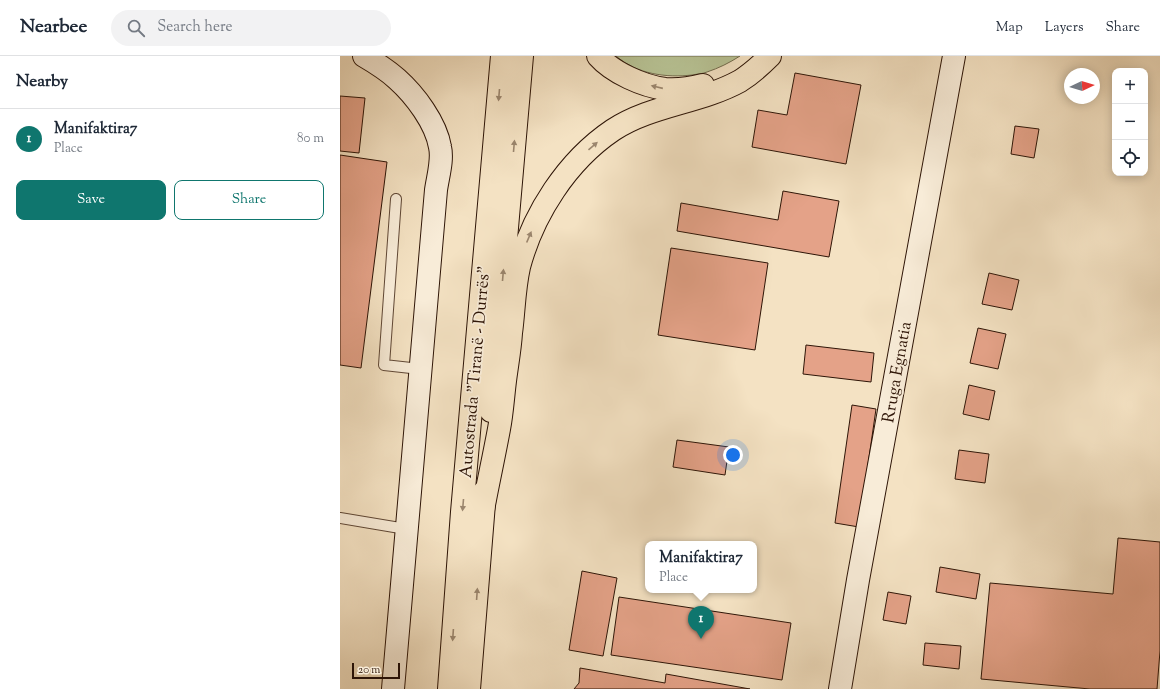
<!DOCTYPE html>
<meta charset="utf-8">
<style>
body{margin:0;font-family:"Sorts Mill Goudy",serif;background:#f2f2f3;color:#1f2937}
.controls{position:absolute;right:12px;top:12px;display:grid;overflow:hidden;border-radius:8px;box-shadow:0 2px 10px #0003}
.controls button{width:36px;height:36px;display:grid;place-items:center;padding:0;border:0;border-bottom:1px solid #e0e1e3;background:#fff;color:#1f2937;font:20px sans-serif}
.compass{position:absolute;left:724px;top:12px;width:36px;height:36px;border-radius:50%;background:#fff;box-shadow:0 2px 10px #0003;rotate:86deg}
.scale{position:absolute;left:12px;bottom:10px;width:48px;box-sizing:border-box;padding-left:4px;border:2px solid #2e1507;border-top:0;font-size:11px;line-height:14px;white-space:nowrap;color:#2e1507;-webkit-text-stroke:3px #f8ecd8;paint-order:stroke}
.you{position:absolute;left:393px;top:399px;width:14px;height:14px;margin:-10px;border:3px solid #fff;border-radius:50%;background:#1a73e8;box-shadow:0 0 0 6px #1a73e833}
.badge{display:grid;place-items:center;width:26px;height:26px;border-radius:50%;background:#0f766e;color:#fff;font-size:13px;font-weight:700}
.pin{position:absolute;translate:-50% -33px;filter:drop-shadow(0 1px 2px #0008)}
.pin::after{content:'';position:absolute;top:21px;width:14px;height:12px;background:inherit;clip-path:polygon(0 0,100% 0,50% 100%)}
.popup{position:absolute;left:305px;top:485px;width:112px;height:52px;box-sizing:border-box;display:grid;place-content:center;border-radius:8px;background:#fff;filter:drop-shadow(0 1px 3px #0005);font-size:13px;white-space:nowrap;color:#747a83}
.popup b{font-size:15px;color:#1f2937}
.popup::after{content:'';position:absolute;left:50%;top:100%;margin-left:-8px;border:8px solid transparent;border-top-color:#fff}
.list{margin:0;padding:0;list-style:none}
h2{display:flex;justify-content:space-between;align-items:center;height:52px;margin:0;padding:0 16px;font-size:17px}
h2 small{font-size:13px;font-weight:400;color:#747a83}
.list li{display:grid;grid-template-columns:26px 1fr auto;gap:12px;align-items:center;box-sizing:border-box;height:60px;padding:0 16px;border-top:1px solid #e0e1e3}
.list b{display:block;font-size:15px;white-space:nowrap}
.list p{margin:0;font-size:13px;white-space:nowrap;color:#747a83}
.list em{font-size:13px;font-style:normal;color:#747a83}
.actions{display:flex;gap:8px;padding:12px 16px}
.actions a{flex:1;padding:9px 0;border:1px solid #0f766e;border-radius:8px;text-align:center;font-size:14px;color:#0f766e}
.actions .main{background:#0f766e;color:#fff}
.icon{flex:none;width:22px;height:22px;fill:none;stroke:currentColor;stroke-width:2;stroke-linecap:round;stroke-linejoin:round}
.map{position:relative;flex:none;width:820px;height:633px;overflow:hidden}
header{display:flex;align-items:center;gap:24px;box-sizing:border-box;height:56px;padding:0 20px;background:#fff;border-bottom:1px solid #e0e1e3}
header strong{font-size:19px}
nav{display:flex;gap:22px;margin-inline-start:auto;font-size:14px}
.search{width:280px;height:36px;background:#f2f2f3;display:flex;align-items:center;gap:10px;box-sizing:border-box;padding:0 14px;border-radius:22px;color:#747a83;font-size:15px}
main{display:flex}
aside{flex:1;background:#fff}
.map>svg:first-child{display:block}
</style>
<header>
<strong>Nearbee</strong>
<div class="search"><svg class="icon" aria-label="search" viewBox="0 0 24 24"><circle cx="10" cy="10" r="6"/><path d="M15 15l6 6"/></svg>Search here</div>
<nav><a>Map</a><a>Layers</a><a>Share</a></nav>
</header>
<main>
<aside>
<h2>Nearby<small></small></h2>
<ul class="list">
<li><span class="badge">1</span><div><b>Manifaktira7</b><p>Place</p></div><em>80 m</em></li>
</ul>
<div class="actions"><a class="main">Save</a><a>Share</a></div>
</aside>
<div class="map">
<svg width="820" height="633" viewBox="0 0 820 633">
<rect width="100%" height="100%" fill="#f4e2c3"/>
<filter id="stains"><feTurbulence type="fractalNoise" baseFrequency=".005" numOctaves="4"/><feColorMatrix values="0 0 0 0 .2 0 0 0 0 .09 0 0 0 0 .02 0 0 0 .5 -.17"/></filter>
<radialGradient id="worn" r=".72"><stop offset=".6" stop-color="#630" stop-opacity="0"/><stop offset="1" stop-color="#630" stop-opacity=".3"/></radialGradient>
<path fill="#b8c496" stroke="#736c4e" d="M276,0h124c-11,7 -21,12 -33,16 -5,2 -10,2 -15,3 -26,3 -55,-1 -76,-19z"/>
<path fill="#e4a288" stroke="#2e1507" d="M455,17l66,12 -15,79 -94,-17 6,-37 29,5z
M0,40l25,2 -6,55 -19,-2z
M675,70l24,3 -5,29 -23,-4z
M0,99l47,7 -26,206 -21,-3z
M443,135l56,10 -10,56 -152,-26 4,-28 97,17z
M331,192l97,15 -13,87 -97,-15z
M649,217l30,7 -7,30 -30,-6z
M638,272l28,6 -8,35 -28,-6z
M466,289l68,8 -3,29 -68,-8z
M629,329l26,6 -6,29 -26,-6z
M512,349l24,4 -17,118 -24,-4z
M337,384l52,7 -4,28 -52,-8z
M619,394l30,4 -4,29 -30,-4z
M778,482l42,4v109l-3,38h-67l-109,-10 9,-96 123,11z
M600,511l40,7 -4,25 -40,-7z
M242,515l35,7 -14,78 -34,-6z
M548,536l23,4 -5,28 -23,-4z
M279,541l172,26 -9,57 -171,-25z
M585,587l36,3 -2,23 -36,-4z
M240,612l85,15 1,-9 84,15h-176l5,-6z"/>
<g fill="none" stroke-linecap="round" stroke-linejoin="round">
<g stroke="#604836" stroke-width="12">
<path id="service" d="M56,143l-12,166 36,4
M0,462l66,11"/>
</g>
<g stroke="#2e1507" stroke-width="24">
<path id="secondary" d="M24,0c12,7 23,14 33,23 18,16 39,44 43,68 3,13 -2,29 -4,43l-43,499
M500,633l18,-109 96,-524"/>
</g>
<g stroke="#2e1507" stroke-width="24">
<path id="trunk" d="M151,355l31,-355
M109,633l13,-177 40,-456
M129,633l16,-198"/>
</g>
<g stroke="#2e1507" stroke-width="24">
<path id="motorway" d="M258,0c15,17 45,30 67,33 12,1 26,-1 38,-4
M143,454c5,-27 11,-54 16,-81 3,-15 4,-32 6,-48 2,-16 5,-32 6,-48 3,-22 3,-44 8,-66 14,-53 48,-106 94,-137 38,-25 87,-27 127,-49 11,-7 21,-16 30,-25"/>
</g>
<use href="#service" stroke="#f8ecd8" stroke-width="10"/>
<use href="#secondary" stroke="#f8ecd8" stroke-width="22"/>
<use href="#trunk" stroke="#f4e2c3" stroke-width="22"/>
<use href="#motorway" stroke="#f4e2c3" stroke-width="22"/>
</g>
<defs><path id="oneway-solid" d="M-6-.8H1V-3.2L6.5 0L1 3.2V.8H-6Z"/></defs>
<g fill="#9b866e">
<use href="#oneway-solid" transform="translate(317 31) rotate(-167)"/>
<use href="#oneway-solid" transform="translate(159 39) rotate(95)"/>
<use href="#oneway-solid" transform="translate(174 90) rotate(-85)"/>
<use href="#oneway-solid" transform="translate(253 90) rotate(-41)"/>
<use href="#oneway-solid" transform="translate(189 181) rotate(-67)"/>
<use href="#oneway-solid" transform="translate(163 219) rotate(-85)"/>
<use href="#oneway-solid" transform="translate(123 449) rotate(95)"/>
<use href="#oneway-solid" transform="translate(137 538) rotate(-86)"/>
<use href="#oneway-solid" transform="translate(113 579) rotate(94)"/>
</g>
<g text-anchor="middle" stroke-width="3.5" stroke-linejoin="round" paint-order="stroke">
<g font-size="17" fill="#2e1507" stroke="#f8ecd8">
<text transform="translate(134 316) rotate(-85)" y="6">Autostrada "Tiranë - Durrës"</text>
<text transform="translate(556 316) rotate(-80)" y="6">Rruga Egnatia</text>
</g>
</g>
<rect width="100%" height="100%" filter="url(#stains)"/>
<rect width="100%" height="100%" fill="url(#worn)"/>
</svg>
<div class="controls">
<button>+</button>
<button>−</button>
<button><svg class="icon" aria-label="locate" viewBox="0 0 24 24"><circle cx="12" cy="12" r="6"/><path d="M12 2v4M12 18v4M2 12h4M18 12h4"/></svg></button>
</div>
<svg class="compass" viewBox="-18 -18 36 36"><path d="M0-13l5 13h-10z" fill="#e53935"/><path d="M0 13l5-13h-10z" fill="#747a83"/></svg>
<div class="scale">20 m</div>
<div class="you"></div>
<div class="pin badge" style="left:361px;top:583px">1</div>
<div class="popup"><b>Manifaktira7</b>Place</div>
</div>
</main>
